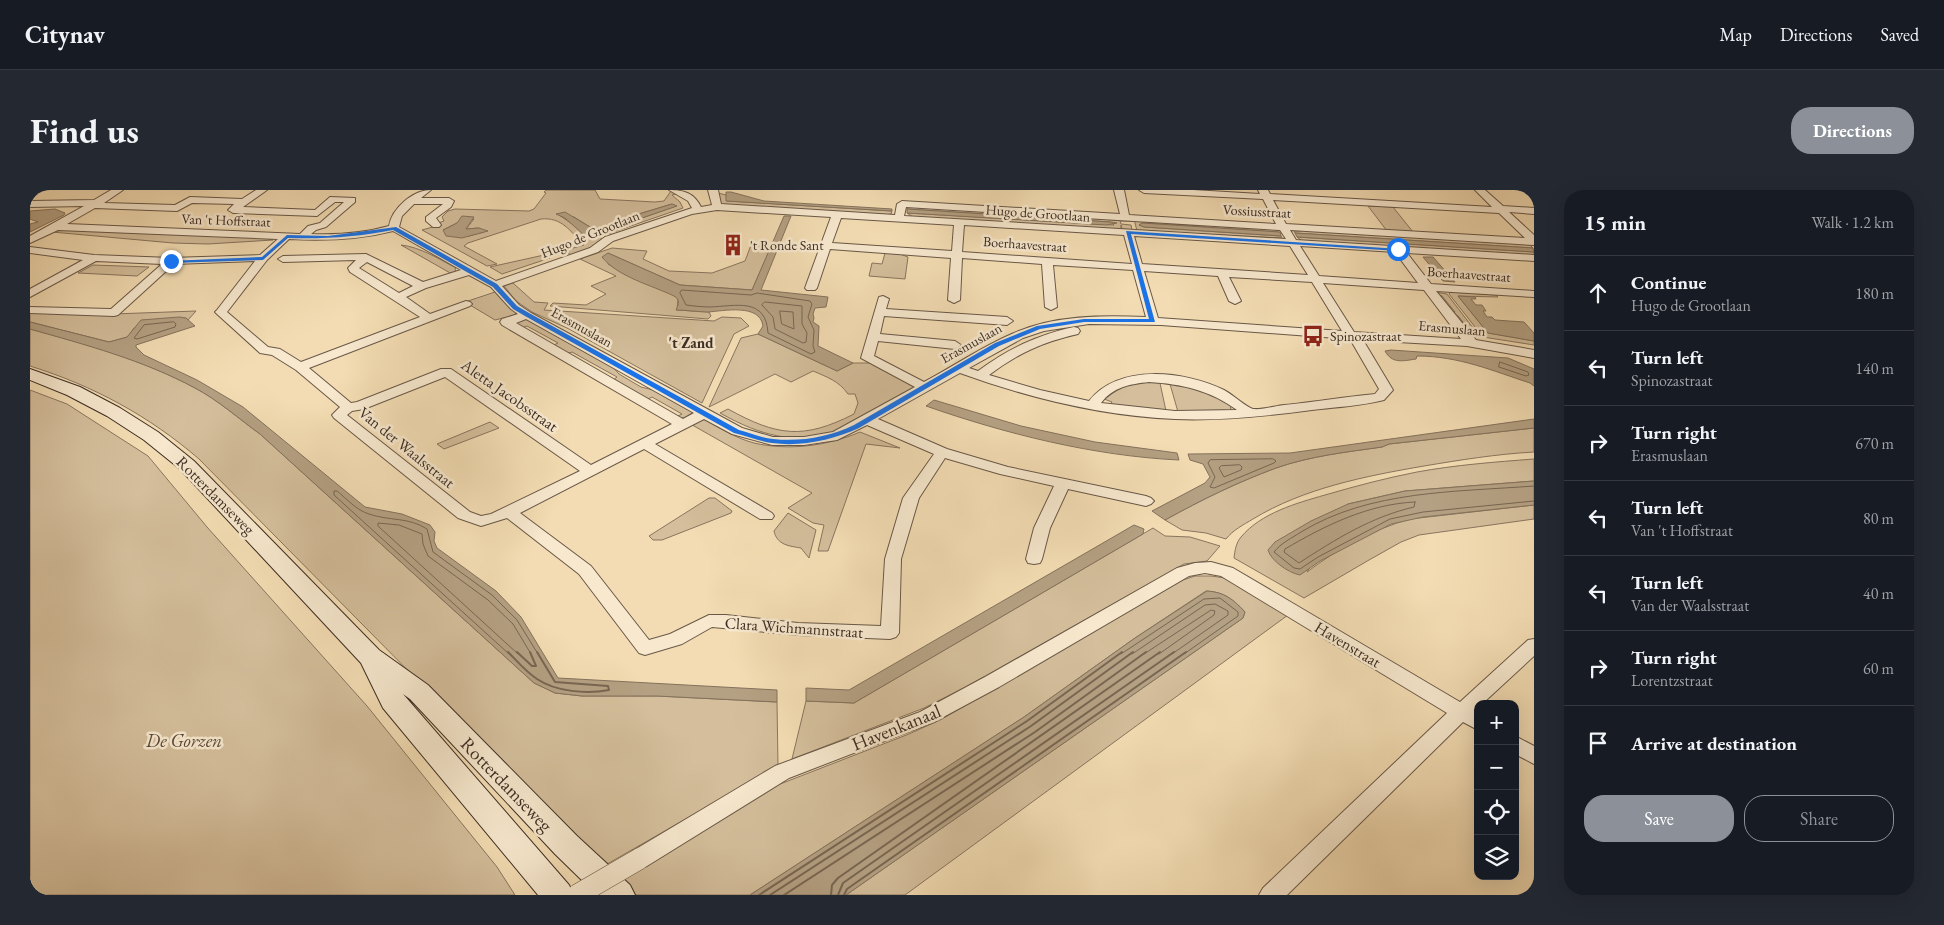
<!DOCTYPE html>
<meta charset="utf-8">
<style>
body{margin:0;font-family:"EB Garamond",serif;background:#242831;color:#f1f3f6}
.controls{position:absolute;right:15px;bottom:15px;display:grid;overflow:hidden;border-radius:10px;box-shadow:0 5px 20px #0002}
.controls button{width:45px;height:45px;display:grid;place-items:center;padding:0;border:0;border-bottom:1px solid #363941;background:#171b24;color:#f1f3f6;font:25px sans-serif}
.stop{position:absolute;width:15px;height:15px;margin:-11px;border:4px solid #1a73e8;border-radius:50%;background:#fff}
.stop.end{background:#1a73e8;border-color:#fff;box-shadow:0 1px 5px #0008}
.list{margin:0;padding:0;list-style:none}
h2{display:flex;justify-content:space-between;align-items:center;height:65px;margin:0;padding:0 20px;font-size:21px}
h2 small{font-size:16px;font-weight:400;color:#9ea1a6}
.list li{display:grid;grid-template-columns:32px 1fr auto;gap:15px;align-items:center;box-sizing:border-box;height:75px;padding:0 20px;border-top:1px solid #363941}
.list b{display:block;font-size:19px;white-space:nowrap}
.list p{margin:0;font-size:16px;white-space:nowrap;color:#9ea1a6}
.list em{font-size:16px;font-style:normal;color:#9ea1a6}
.actions{display:flex;gap:10px;padding:15px 20px}
.actions a{flex:1;padding:11px 0;border:1px solid #8c9099;border-radius:20px;text-align:center;font-size:18px;color:#8c9099}
.actions .main{background:#8c9099;color:#fff}
.icon{flex:none;width:28px;height:28px;fill:none;stroke:currentColor;stroke-width:2;stroke-linecap:round;stroke-linejoin:round}
.map{position:relative;flex:none;width:1504px;height:705px;overflow:hidden;border-radius:20px}
header{display:flex;align-items:center;gap:30px;box-sizing:border-box;height:70px;padding:0 25px;background:#171b24;border-bottom:1px solid #363941}
header strong{font-size:24px}
nav{display:flex;gap:28px;margin-inline-start:auto;font-size:18px}
.intro{display:flex;align-items:center;justify-content:space-between;box-sizing:border-box;height:120px;padding:0 30px}
h1{margin:0;font-size:35px}
.button{padding:12px 22px;border-radius:20px;background:#8c9099;color:#fff;font-size:18px;font-weight:700}
main{display:flex;gap:30px;padding:0 30px}
aside{flex:1;background:#171b24;border-radius:20px;box-shadow:0 5px 20px #0002}
.map>svg:first-child{display:block}
</style>
<header>
<strong>Citynav</strong>
<nav><a>Map</a><a>Directions</a><a>Saved</a></nav>
</header>
<div class="intro"><h1>Find us</h1><a class="button">Directions</a></div>
<main>
<div class="map">
<svg width="1504" height="705" viewBox="0 0 1504 705">
<rect width="100%" height="100%" fill="#f3dcb3"/>
<filter id="stains"><feTurbulence type="fractalNoise" baseFrequency=".004" numOctaves="4"/><feColorMatrix values="0 0 0 0 .2 0 0 0 0 .09 0 0 0 0 .02 0 0 0 .5 -.17"/></filter>
<radialGradient id="worn" r=".72"><stop offset=".6" stop-color="#630" stop-opacity="0"/><stop offset="1" stop-color="#630" stop-opacity=".3"/></radialGradient>
<path fill="#d4be9b" stroke="#88755f" fill-rule="evenodd" d="M516,0h49l5,9 55,3 9,-1 7,-10 5,3 -4,1 8,7 3,6 -84,29 4,2 -11,9 -20,7 -10,-4 22,-6c-14,-14 -22,-28 -43,-26l-73,24 -4,3 33,18 -10,2 -65,-36 18,-5 -2,-2 6,-2 -2,-4 6,-6 7,-2 74,2 5,-2 12,-16 -2,-1zM642,14l4,2 -82,29 -19,-9 -16,-11 15,2 16,10 14,1 38,-15zM444,29l-8,10 13,-1 5,4 -15,4 -26,-6 14,-7z
M688,3l8,2 1,6 165,10 -1,3 -7,1 -161,-10 -3,-2z
M1338,16l25,1 20,25 -26,-1z
M878,17l224,14h-12l1,3 10,1 1,5 -10,-1 -1,-4v5l-208,-13 -6,-4 207,12 -3,-3 -204,-13z
M1104,29l33,2 2,3 35,2 17,-1 2,2 34,2v-2l20,2 1,3 -135,-9 -4,2 5,2 137,9 1,2 -145,-7z
M1272,39l227,15 4,4 -238,-15 -1,-2h7z
M32,40l201,7 10,3 -65,4 -35,-1 -121,-11z
M1267,47l237,15v4l-232,-15z
M371,55c19,2 38,14 55,23l-1,1 1,3 -4,2z
M721,55l20,2 -19,43 -72,-5 -72,-32v11l18,11 48,20 4,4 -1,11 32,2 2,4 -3,3 -158,-13 3,-3 33,2 20,-11 -15,-8 25,-10 -36,-17 32,-11 35,3 -4,8 26,12 43,2 33,-12z
M855,63l15,1 8,3 -3,22 -36,-3 3,-13 10,1z
M514,65l6,3 -48,16 -12,-7z
M63,75l56,2 -12,9 -59,-3z
M483,93l21,19 14,1 -4,7 170,11 8,-4 19,1 8,8 -15,8 -32,69 -133,-74 -37,-17 -16,-11 -12,-15z
M465,102l15,16 5,3 1,4 -21,5 -30,-18z
M1405,102l12,2 33,43 -10,-1 -2,-3h4l-14,-17 -4,-1 -3,-3h4l-13,-16 -4,-1z
M1420,102l46,3 2,2 -40,-1 30,37 46,8v4l-51,-8 -34,-43z
M166,121l-8,9 -2,-2 -52,10 -6,9 -19,5 -79,-20v-10l83,2z
M495,129l87,47 7,8 22,13 12,3 38,20 1,3 -8,5 -8,-1 6,-3 -30,-17 -6,3 -34,-19 5,-4 -45,-25 -6,2 -14,-8 6,-3 -31,-17 -5,2 -7,-6z
M0,139c56,15 113,31 165,59 23,12 44,31 65,46l274,249 21,10 27,3h75l120,6 1,64 -176,101 -403,-408c-50,-43 -105,-73 -169,-93z
M728,144l79,37 16,-8h18l48,23c-77,45 -112,76 -199,27l8,-4c49,27 75,31 126,5l4,-11 -3,-9h-7c-9,-13 -21,-17 -35,-23l-22,11 -16,-8 -66,33 32,-69z
M1112,192l18,1 6,28 -56,-6 2,-3 -8,-3 21,-14z
M1140,194l28,3 34,19 -2,2 4,3 -56,1z
M0,200l37,14 81,52 59,71 160,179 130,161 18,28h-485z
M671,227c17,10 34,21 53,26 35,8 73,3 106,-11l40,16 -34,-4 -38,107h-10l6,-26 -11,-2 -25,-15 24,-15 -125,-71z
M460,232l9,6 -55,21 -7,-5z
M1504,238v24c-37,2 -74,8 -110,14 -58,10 -120,22 -171,53 -10,6 -20,11 -27,20l-20,-6 -24,-3 -17,-10c36,-20 73,-38 111,-52 34,-12 71,-16 106,-21l7,-3z
M1504,269v22l-129,10 -57,13 -41,68c30,-23 67,-43 103,-53l124,-14v14l-115,16 -18,7 -32,18 -65,38 -70,-40c1,-8 2,-15 7,-21 20,-24 56,-34 84,-42 31,-9 61,-17 92,-23 38,-7 78,-10 117,-13z
M679,308h6l17,13 -1,2 -69,27h-9l-4,-4z
M758,323l28,17 -7,28 -8,-10c-12,-2 -24,-3 -27,-17z
M1123,338l12,8 25,1 30,9 -13,15 -23,3 -220,124 -40,20 -132,51 14,-58 48,2z
M1165,386h16l14,2 63,37 -383,280h-59l397,-277 2,-6c-12,-13 -21,-20 -39,-21l-71,47 -111,79 -274,178h-114l-16,-16 155,-93 134,-52 33,-15 201,-116 40,-23z"/>
<path fill="#b4a082" stroke="#84725c" d="M696,2h5l33,9 128,8v2l-166,-10z
M642,14l5,2 -88,30 -5,-1 -19,-17 -9,-4 9,-2 25,15 14,1 38,-15z
M25,19l10,4 -1,2 -34,17v-8l8,-2 -8,-3v-8z
M877,19l204,13 6,1 -11,2 -199,-12z
M432,26l12,1 -8,12 13,-1 9,3 -26,7 -16,-2 -3,-6 14,-7z
M754,26h7l-30,74 67,7 -2,10 -11,1 -2,6 1,4 -1,4 6,4 -1,20 35,17 -16,8 -79,-37 5,-8c-3,-23 -40,-15 -55,-14 -11,0 -21,-2 -32,-2 3,-7 4,-10 -2,-14 -23,-11 -56,-19 -72,-39l6,-4 72,32 72,5z
M1112,33l138,9 1,4 -137,-9 -5,-2z
M1265,43l238,15 1,4 -237,-15z
M1393,67h10l22,25 -12,-1z
M1428,106l17,1 1,2h-5l5,6h6l4,6h-3l4,6h5l3,3 29,2 10,11v8l-46,-8z
M149,127l7,1 9,8 -59,19v2l8,8 53,25 46,27 122,100 37,7 28,11 5,7 -1,9 3,7 59,43 25,26 37,61 219,12v12l-120,-6h-75l-27,-3 -21,-10 -274,-249c-21,-15 -42,-34 -65,-46 -52,-28 -109,-43 -165,-59v-7l79,20 18,-5 14,-17z
M1361,160l117,8 26,11v17l-4,-3c-37,-12 -71,-27 -113,-27l-1,3c-13,2 -24,5 -31,-8z
M904,210l87,26 74,16 82,11 2,7c-85,-4 -173,-26 -253,-54z
M1504,229v9l-145,16 -7,3c-35,5 -72,9 -106,21 -38,14 -75,32 -111,52l-13,-9 53,-28 5,-6 -7,-13 -13,-4 -2,-6 102,-1z
M1504,291v24l-111,12 -32,7 -71,37 -20,14c-11,-2 -29,-14 -32,-25l7,-8 36,-21 37,-17 57,-13z
M1104,335l10,4 -1,5 -289,169 -48,-2v-13l43,2z
M1177,401c17,1 26,8 38,21l-2,6 -397,277h-96l274,-178 111,-79z"/>
<g fill="none" stroke-linecap="round" stroke-linejoin="round">
<path stroke="#786652" stroke-width="1" d="M652,100l69,5 6,-2 53,8 2,3 -4,13 6,13 -1,16 2,6 -4,2 -43,-21c-2,-36 -32,-27 -58,-26 -8,0 -16,-1 -24,-2l-6,-12z
M735,112l37,4v18l5,9 -1,9 -3,1 -28,-14 -2,-12 -11,-12z
M750,121l13,1 1,17 -12,-5z
M144,132l2,2 -1,3 -38,12 -3,-1 10,-13z
M1470,172l28,10 1,3 -3,1 -27,-9z
M1243,269l3,2 -2,2 -60,25 -4,-1 5,-10 -7,-14 2,-3z
M1210,275l2,2 -1,3 -17,7 -5,-9 2,-2z
M1504,296c-78,6 -164,4 -233,46 -9,6 -20,11 -27,20l20,16 6,1 18,-12 72,-38 33,-7 111,-11
M1385,312l-1,5c-43,10 -78,32 -115,56l-15,-11 1,-3c39,-23 83,-45 130,-47z
M479,464l-175,-159v-4h3c10,8 19,19 32,23 20,7 40,3 58,15l6,23 59,43 25,25 21,34
M488,464l-140,-128v-3l21,2 23,9 1,10 5,12 60,44 25,24 18,30
M1091,464l83,-55 16,-1 18,14v4l-54,38
M1102,464l73,-49 10,-1 13,7v4l-56,39
M1114,464l67,-44 4,1 -1,4 -55,39"/>
<path stroke="#786652" stroke-width="2" d="M478,462c9,9 18,20 29,27 19,13 50,15 72,11l-1,-4 -53,-4 -18,-30
M487,462l15,14h4l-6,-14
M729,705l268,-174 95,-69
M740,705l261,-169 102,-74
M754,705l251,-163 111,-80
M801,705l1,-10 6,-7 322,-226
M808,705l5,-12 331,-231
M814,705l3,-6 339,-237"/>
<g stroke="#695847" stroke-width="2">
<path id="street" d="M81,0h12l-19,13 71,2 15,-8 52,2 14,-9h11l-24,17 72,3 15,-13 25,1v4l-29,25 -10,3 -5,4c26,1 53,-1 78,-8 3,-18 24,-36 42,-36l-10,8h28l5,3 -3,6 -15,11 5,7 -2,2h-6l-7,-6v-4l17,-13h-29l-12,12 -3,11 97,54 94,-33 15,-11 87,-29 -4,-7 -19,-11c15,0 25,3 32,17l11,-2 -4,-15h10l3,14 174,11 2,-11 5,-3 218,13 -6,-24h10l5,25 147,9 -13,-25 -119,-6 -5,-3h54l67,4 -2,-4h10l2,4 222,13 -17,-17h10l18,16 31,2v6l-25,-2 25,23v10l-244,-15 6,10 238,15v6l-127,-8 24,31 103,7v6l-98,-6 40,49 58,10v8l-67,-12 -104,-6 30,50 -9,10c-23,6 -48,7 -72,10 -45,6 -91,11 -137,9 -73,-3 -146,-21 -215,-46l-82,46 69,30 61,18 138,29 5,2 3,3 -3,3 -5,2 -78,-17 -18,39 -8,31 -2,4 -6,1 -6,-1 -2,-4 8,-31 20,-42 -54,-12 -55,-16 -26,40 -18,61 -2,74 -3,4 -6,2 -92,-4 -86,-8 -30,17 -37,11 -6,-2 -60,-79 -72,-56 -26,8 -23,-8 -124,-100 -2,-3 8,-8 -44,-37 -24,-15 -12,-2 -43,-39 -2,-2 2,-2 38,-49 -81,3 -56,51 -4,1 -84,-3v-6l81,2 51,-45 -66,-3 -66,36v-8l53,-29 -53,-7v-6l64,8 77,3 89,-3 18,-16 -220,-9 -28,13v-7l54,-30 -54,1v-6l64,-1zM1243,10l226,13 26,25 -239,-14zM305,12h9l-24,21 -12,3 -8,8 -233,-10 28,-16 82,3 15,-8 42,1 -6,6 5,3 84,3zM876,17l374,23 6,9 -382,-23zM687,20l114,7 -26,71 2,2h8l2,-2 13,-39 121,9 -3,42 6,3 6,-3 2,-42 80,6 3,43 6,3 6,-3 -4,-42 80,5 13,47c-43,-2 -92,-2 -132,16 -31,13 -60,33 -90,49l-50,-26 4,-15 77,8 6,-4 -6,-4 -75,-7 4,-18 123,9 6,-4 -6,-4 -121,-8 3,-10 -6,-3 -4,1 -18,61 54,29 -82,45 -29,5h-31l-31,-9 -211,-115 -12,-8 -17,-19 96,-34 15,-11 79,-27zM811,28l113,7 -2,26 -120,-8zM934,35l160,10 8,29 -170,-12zM363,41l68,39 -38,12 -57,-28 -83,2 -5,3 5,3 73,-2 -8,8 2,4 70,45 -119,45 -21,-13 -12,-2 -41,-35 40,-52 22,-21c36,2 69,1 104,-8zM1104,46l156,10 18,29 -166,-11zM1270,56l95,6 23,31 -99,-7zM337,72l46,24 -14,7 -40,-25zM1114,81l74,5 11,25 6,3 6,-3 -12,-24 83,5 30,49 -184,-13zM439,85l22,12 20,22 7,5 -16,5 -2,3 2,3 170,99 -81,41 -140,-96h-10l-84,33 -6,1 -42,-35 161,-62 2,-2 -2,-2 -4,-1 -36,13 -24,-17 20,-9zM1293,93l101,7 37,49 -107,-7zM496,129l168,94 -11,6 -167,-96zM1059,134l72,1 189,14 29,50 -4,5c-31,3 -61,8 -91,11 -9,1 -22,5 -31,4 -7,-2 -21,-15 -29,-19 -39,-19 -105,-27 -135,11l-49,-11 -51,-15c29,-22 54,-33 89,-41l2,-3 -2,-3 -4,-1c-37,8 -66,22 -96,44l-9,-3 54,-30 21,-7zM415,187l135,94 -89,43 -10,2 -11,-4 -123,-97 5,-4 12,-2zM1119,192c32,2 61,8 88,28l-62,1 -74,-8c12,-16 29,-19 48,-21zM674,229l28,15 40,11h32l33,-5 30,-15 67,29 -31,44 -18,61 -4,67 -83,-3 -72,-8h-17l-39,19 -21,6 -58,-74 -71,-53 124,-64 116,70h12l2,-3 -2,-3 -117,-69z
M1181,372l22,6 227,134 68,-62 6,-1v17l-52,48h-4v4l-3,3 3,1v18l-15,-8 -176,173h-28l4,-7 184,-175 -226,-137 -16,-3 -16,3 -190,111 -65,35 -145,56 -142,88 -8,3 -8,-3 -3,-7 3,-7 144,-86 145,-54 65,-35 192,-109 18,-5z
M1485,546l19,10v18l-19,-10z"/>
</g>
<g stroke="#3b2c23" stroke-width="2">
<path id="secondary" d="M0,179l50,18 40,21 38,24 36,29 185,189 49,35 149,151 53,49 5,10h-38l-42,-41 -145,-155 -7,-5 166,191 5,10h-36l-155,-187 -22,-45 -181,-194 -36,-29 -37,-24 -40,-21 -37,-15z"/>
</g>
<use href="#street" fill="#f7e8ce" fill-rule="evenodd"/>
<use href="#secondary" fill="#f7e8ce" fill-rule="evenodd"/>
<g stroke="#695847" stroke-width="22" stroke-linecap="butt">
<path id="street-bridge" d="M547,705l62,-36"/>
</g>
<use href="#street-bridge" stroke="#f7e8ce" stroke-width="21"/>
</g>
<path fill="#1a73e8" d="M366,37l101,57 20,22 12,7 210,117c11,3 23,8 34,9 28,3 56,-2 81,-14l141,-82 42,-17 47,-7h65l-23,-88 274,18 -2,2 -267,-17 24,88h-71l-44,7 -41,17 -140,82c-26,12 -58,19 -87,15 -13,-2 -25,-7 -38,-10l-209,-117 -12,-7 -20,-22 -100,-57c-36,7 -67,9 -105,8l-25,22 -92,3 -2,-2 93,-4 25,-22 41,1z"/>
<defs>
<g id="building-bare" transform="scale(1.725)"><path d="M-4-6H4V6H1V3H-1V6H-4ZM-2.5-4.3h1.7v1.8h-1.7ZM.8-4.3h1.7v1.8H.8ZM-2.5-1h1.7V.8h-1.7ZM.8-1h1.7V.8H.8Z" fill="#8f2418" stroke="#f7e8ce" stroke-width="2.5" paint-order="stroke"/></g>
<g id="bus-bare" transform="scale(1.725)"><path d="M-5-6H5V4H4V6H2V4H-2V6H-4V4H-5ZM-3.5-4V0h7V-4ZM-3.5 1.2v1.5H-2V1.2ZM2 1.2v1.5H3.5V1.2Z" fill="#8f2418" stroke="#f7e8ce" stroke-width="2.5" paint-order="stroke"/></g>
</defs>
<g fill-rule="evenodd">
<use href="#building-bare" x="703" y="55"/>
<use href="#bus-bare" x="1283" y="146"/>
</g>
<g text-anchor="middle" stroke-width="5" stroke-linejoin="round" paint-order="stroke">
<g font-size="14" fill="#3b2c23" stroke="#f7e8ce">
<text transform="translate(1227 21) rotate(3)" y="5">Vossiusstraat</text>
<text transform="translate(1008 23) rotate(4)" y="5">Hugo de Grootlaan</text>
<text transform="translate(196 30) rotate(2)" y="5">Van 't Hoffstraat</text>
<text transform="translate(560 44) rotate(-22)" y="5">Hugo de Grootlaan</text>
<text transform="translate(995 54) rotate(4)" y="5">Boerhaavestraat</text>
<text transform="translate(1439 84) rotate(4)" y="5">Boerhaavestraat</text>
<text transform="translate(552 137) rotate(29)" y="5">Erasmuslaan</text>
<text transform="translate(1422 138) rotate(5)" y="5">Erasmuslaan</text>
<text transform="translate(941 153) rotate(-29)" y="5">Erasmuslaan</text>
</g>
<g font-size="14" fill="#3b2c23" stroke="#f7e8ce" text-anchor="start">
<text x="720" y="60">'t Ronde Sant</text>
<text x="1300" y="151">Spinozastraat</text>
</g>
<g font-size="15" font-weight="bold" fill="#3b2c23" stroke="#f7e8ce">
<text x="661" y="158">'t Zand</text>
</g>
<g font-size="16" fill="#3b2c23" stroke="#f7e8ce">
<text transform="translate(480 205) rotate(35)" y="6">Aletta Jacobsstraat</text>
<text transform="translate(377 257) rotate(39)" y="6">Van der Waalsstraat</text>
<text transform="translate(186 305) rotate(45)" y="6">Rotterdamseweg</text>
<text transform="translate(764 437) rotate(4)" y="6">Clara Wichmannstraat</text>
<text transform="translate(1318 454) rotate(31)" y="6">Havenstraat</text>
</g>
<g font-size="19" fill="#3b2c23" stroke="#f7e8ce">
<text transform="translate(866 537) rotate(-22)" y="7">Havenkanaal</text>
<text transform="translate(477 594) rotate(46)" y="7">Rotterdamseweg</text>
</g>
<g font-size="19" font-style="italic" fill="#5a493b" stroke="#f7e8ce">
<text x="154" y="557">De Gorzen</text>
</g>
</g>
<rect width="100%" height="100%" filter="url(#stains)"/>
<rect width="100%" height="100%" fill="url(#worn)"/>
</svg>
<div class="controls">
<button>+</button>
<button>−</button>
<button><svg class="icon" aria-label="locate" viewBox="0 0 24 24"><circle cx="12" cy="12" r="6"/><path d="M12 2v4M12 18v4M2 12h4M18 12h4"/></svg></button>
<button><svg class="icon" aria-label="layers" viewBox="0 0 24 24"><path d="M12 4l9 5-9 5-9-5zM3 14l9 5 9-5"/></svg></button>
</div>
<div class="stop" style="left:1368px;top:59px"></div>
<div class="stop end" style="left:141px;top:71px"></div>
</div>
<aside>
<h2>15 min<small>Walk · 1.2 km</small></h2>
<ul class="list">
<li><svg class="icon" aria-label="ahead" viewBox="0 0 24 24"><path d="M12 20V5M6 11l6-6 6 6"/></svg><div><b>Continue</b><p>Hugo de Grootlaan</p></div><em>180 m</em></li>
<li><svg class="icon" aria-label="left" viewBox="0 0 24 24"><path d="M17 20v-9H6M10 6l-5 5 5 5"/></svg><div><b>Turn left</b><p>Spinozastraat</p></div><em>140 m</em></li>
<li><svg class="icon" aria-label="right" viewBox="0 0 24 24"><path d="M7 20v-9h11M14 6l5 5-5 5"/></svg><div><b>Turn right</b><p>Erasmuslaan</p></div><em>670 m</em></li>
<li><svg class="icon" aria-label="left" viewBox="0 0 24 24"><path d="M17 20v-9H6M10 6l-5 5 5 5"/></svg><div><b>Turn left</b><p>Van 't Hoffstraat</p></div><em>80 m</em></li>
<li><svg class="icon" aria-label="left" viewBox="0 0 24 24"><path d="M17 20v-9H6M10 6l-5 5 5 5"/></svg><div><b>Turn left</b><p>Van der Waalsstraat</p></div><em>40 m</em></li>
<li><svg class="icon" aria-label="right" viewBox="0 0 24 24"><path d="M7 20v-9h11M14 6l5 5-5 5"/></svg><div><b>Turn right</b><p>Lorentzstraat</p></div><em>60 m</em></li>
<li><svg class="icon" aria-label="arrive" viewBox="0 0 24 24"><path d="M6 21V4h12l-3 4 3 4H6"/></svg><div><b>Arrive at destination</b></div></li>
</ul>
<div class="actions"><a class="main">Save</a><a>Share</a></div>
</aside>
</main>
